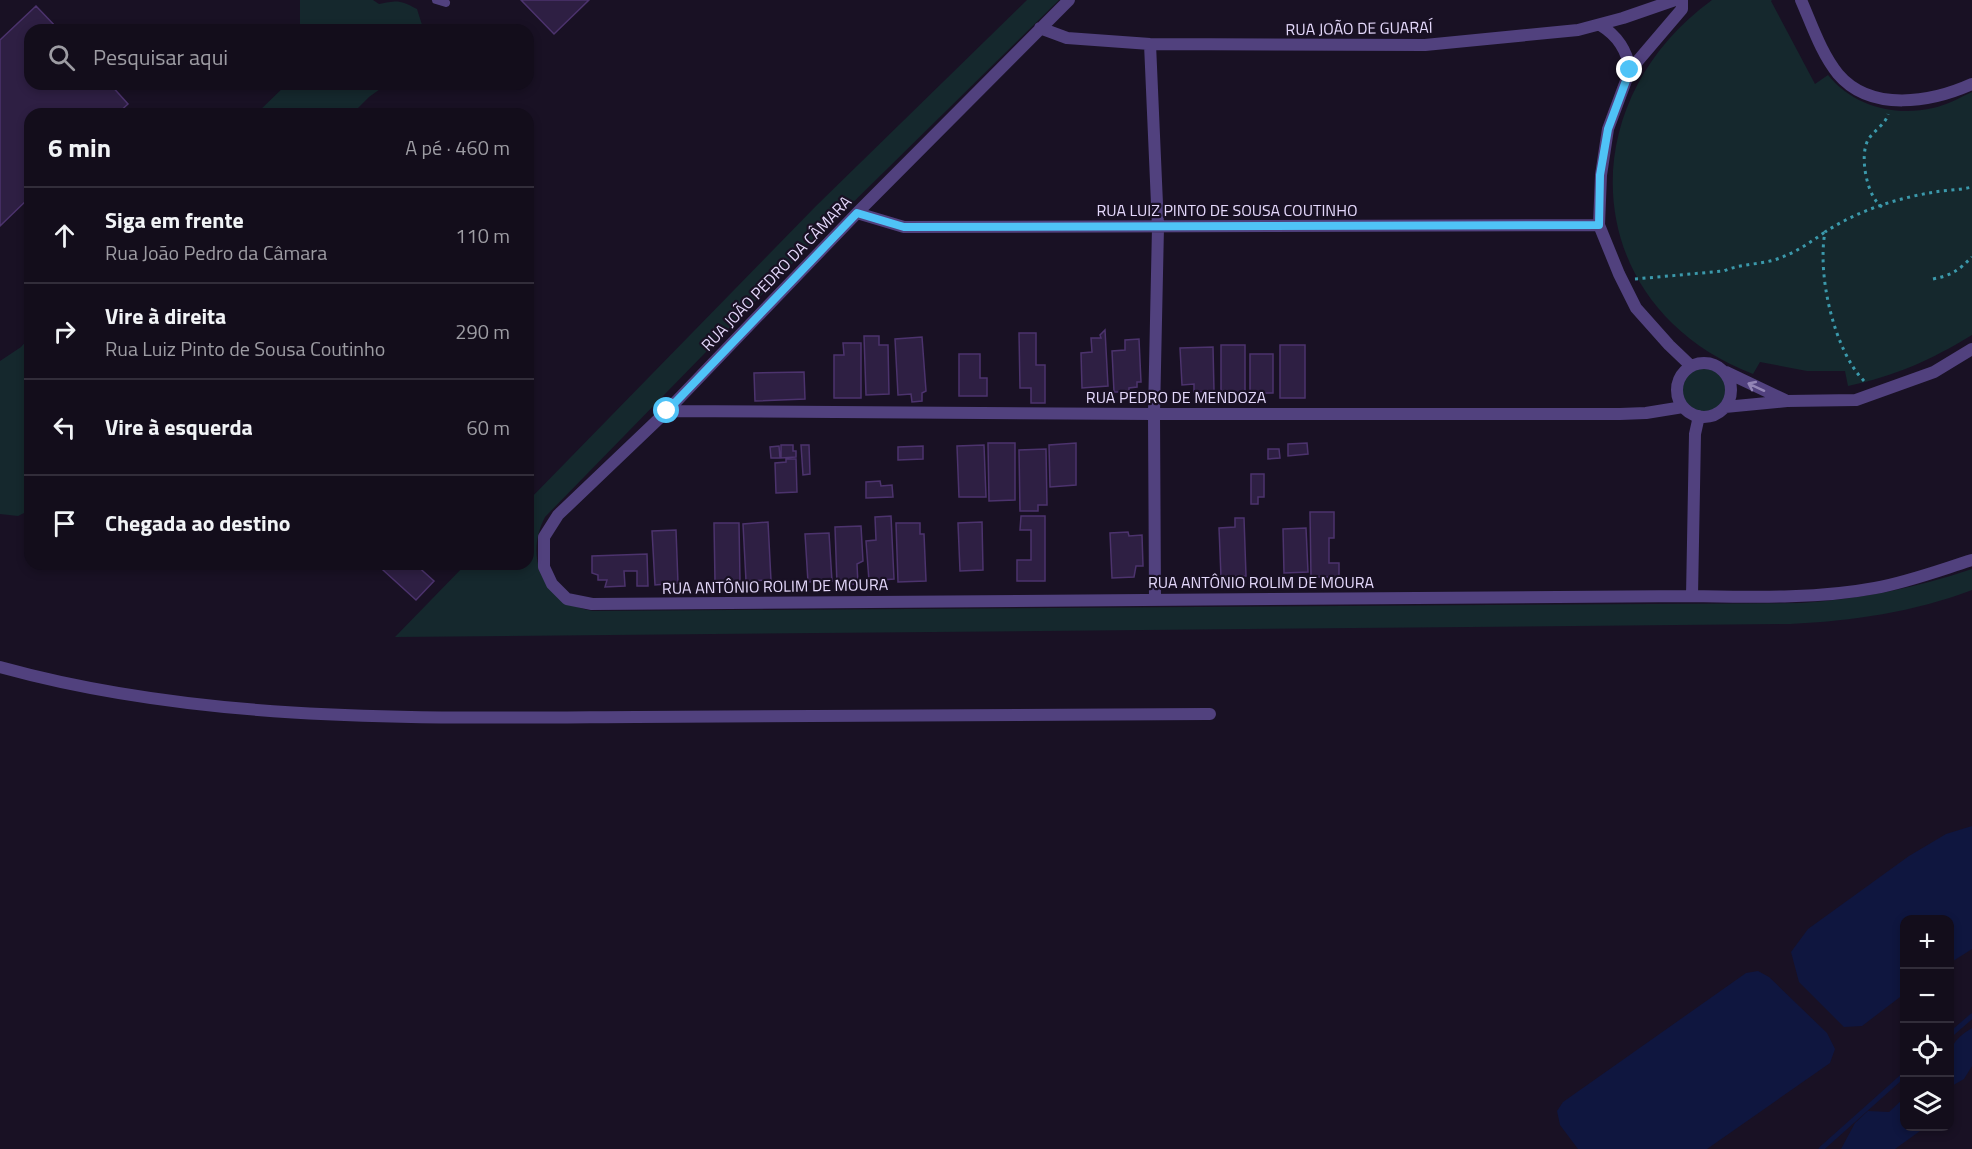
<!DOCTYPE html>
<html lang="pt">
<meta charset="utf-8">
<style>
body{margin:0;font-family:"Titillium Web",sans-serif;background:#1c1624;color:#f1f3f6}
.controls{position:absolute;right:18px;bottom:18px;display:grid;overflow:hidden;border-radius:12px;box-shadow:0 3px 9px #0003}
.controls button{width:54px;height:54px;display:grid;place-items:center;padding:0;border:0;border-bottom:2px solid #322d3a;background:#130d1b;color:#f1f3f6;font:30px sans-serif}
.stop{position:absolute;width:18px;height:18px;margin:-14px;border:4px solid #4fc3f7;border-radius:50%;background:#fff}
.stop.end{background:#4fc3f7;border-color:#fff;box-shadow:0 2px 6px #0008}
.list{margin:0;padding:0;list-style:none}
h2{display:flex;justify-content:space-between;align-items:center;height:78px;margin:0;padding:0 24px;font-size:26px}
h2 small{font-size:20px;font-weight:400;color:#9d9ca3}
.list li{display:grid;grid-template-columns:39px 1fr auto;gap:18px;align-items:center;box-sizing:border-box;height:96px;padding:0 24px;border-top:2px solid #322d3a}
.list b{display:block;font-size:22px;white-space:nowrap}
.list p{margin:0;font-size:20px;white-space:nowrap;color:#9d9ca3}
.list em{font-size:20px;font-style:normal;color:#9d9ca3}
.icon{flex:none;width:33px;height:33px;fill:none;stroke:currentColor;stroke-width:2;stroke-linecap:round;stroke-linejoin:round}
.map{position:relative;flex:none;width:1972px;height:1149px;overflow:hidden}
.search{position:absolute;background:#130d1b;box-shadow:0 3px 9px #0003;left:24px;top:24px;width:510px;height:66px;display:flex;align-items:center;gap:15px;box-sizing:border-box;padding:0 21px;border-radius:18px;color:#9d9ca3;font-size:22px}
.panel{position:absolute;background:#130d1b;box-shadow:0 3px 9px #0003;left:24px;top:108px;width:510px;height:462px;border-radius:18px}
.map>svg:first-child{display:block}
</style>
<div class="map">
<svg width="1972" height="1149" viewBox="0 0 1972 1149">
<rect width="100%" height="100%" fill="#191124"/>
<path fill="#15282d" d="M300,0h73l6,4c19,-4 21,-4 38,5l6,19 -1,2h-122z
M1027,0h32l-231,227 -283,290c-22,43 0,87 48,94l1208,-8c59,-4 115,-15 171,-34v21c-58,22 -120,31 -182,34l-1395,13 71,-73h62v-63l288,-295z
M1712,0h60l-1,1 44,83 13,-9c25,31 67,42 105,33 14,-3 26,-10 39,-16v243c-41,25 -77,41 -124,51l-3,-15h-38l-47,-9 -7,12c-172,-66 -186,-269 -41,-374z
M287,84h100l-18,13 -17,17h-96z
M30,337v173l-12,6 -18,-2v-153l21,-14z
M1682 390a22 22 0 1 1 44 0a22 22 0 1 1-44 0Z"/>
<path fill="#0f163f" d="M1972,826v123l-22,14v-43h-46v74l-42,32 -18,1 -45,-45 -8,-30 17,-23 101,-73 37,-22z
M1758,971l11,6 58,56 8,16 -5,14 -123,86h-129l-18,-24 -3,-14 6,-9 183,-129z
M1972,1028v38l-8,13 -14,8c-1,-29 -6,-42 22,-59z
M1904,1098v28l18,1 -2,4 -25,18h-54l14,-26 13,-12 21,1z"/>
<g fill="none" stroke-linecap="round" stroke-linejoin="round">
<path stroke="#0f163f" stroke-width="5" d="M1950,1035l22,-19
M1821,1149l83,-74"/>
</g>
<path fill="#2e1f43" stroke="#4c336d" stroke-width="1.5" d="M521,0h68l-35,34z
M36,6l23,24h-29v54h80l18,20 -11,10h-87v83l-30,29v-186z
M1105,330l3,56 -26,2 -1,-35 11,-1 -1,-14h10l-1,-3z
M1019,333h17v32h9v38h-14v-15h-11z
M864,336h15v9h9l1,49 -23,1z
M922,337l4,54 -4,2v8l-10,1 -1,-8 -13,1 -3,-56z
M1139,339l2,43h-4v5l-8,1v4h-15l-2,-41 13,-1v-10z
M843,343h18v55h-27v-43h10z
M1221,345h24v49h-24z
M1280,345h25v53h-25z
M1213,347l1,44 -20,1v-8l-12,1 -2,-37z
M959,354h21v24h7v18h-28z
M1250,354h23v39h-23z
M804,372l1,27 -50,2 -1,-28z
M988,443h27v57l-26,1z
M1076,443v42l-26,2 -1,-42z
M1307,443l1,11 -20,2v-12z
M781,445h12v6h3v6l-15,1z
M801,445h8l1,29 -7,1z
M984,445l2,52h-27l-2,-51z
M779,446l1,12h-9l-1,-11z
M923,446v13l-25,1v-13z
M1046,449l1,56h-9v6h-18l-1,-61z
M1268,449h11l1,9 -12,1z
M786,459h10l1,33 -21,1 -1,-30 11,-1z
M1251,474h13v23h-6v7h-7z
M880,481l1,5 11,-1 1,12 -27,1v-16z
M1310,512h24v26h-5v25h10v14h-28z
M891,516l3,63 -25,2 -3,-40 10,-1 -1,-23z
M1021,516h24v65h-28v-21h14v-30h-11z
M1235,518h9l2,58 -25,1 -2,-49 16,-1z
M768,522l3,58 -25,1 -3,-57z
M982,522l1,48 -23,1 -2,-48z
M714,523h25l1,58h-25z
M896,523h24v11h4l2,47 -28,1z
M861,526l2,35 -6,3 1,20 -21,1 -2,-58z
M1306,528l2,44 -24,1 -1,-44z
M676,530l2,53 -23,2 -3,-54z
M1128,532l1,4 13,-1 1,31h-7l-2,11 -22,1 -2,-45z
M829,533l3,48 -24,1 -3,-48z
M647,554l1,32h-11v-15h-13l1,15 -20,1 2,-7h-9v-5l-6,-2v-17z
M389,564h26l19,17 -18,19 -33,-30z"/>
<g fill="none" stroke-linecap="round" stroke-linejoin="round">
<path stroke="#3b99ab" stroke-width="3" stroke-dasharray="3 4.5" stroke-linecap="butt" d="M1882,207c-15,-10 -23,-51 -14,-67 6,-10 18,-16 20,-26
M1635,279l89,-8c18,-8 38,-6 56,-13 16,-6 31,-16 45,-26
M1933,279c19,-4 25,-8 39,-22
M1864,381c-30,-31 -47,-106 -39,-149 32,-21 72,-34 110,-40 12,-2 25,-2 37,-5"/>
<path stroke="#51417e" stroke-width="8" d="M436,0l10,3"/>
<path stroke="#51417e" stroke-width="12" d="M1069,0l-212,213 -190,198 -109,104 -14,22v30l8,17 15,15 25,5 1100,-8c60,1 125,3 183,-8 33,-6 65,-18 97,-28
M1682,0v9l-52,61 -22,59 -7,46 -2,50 20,49 17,34 33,37 22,21
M1801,0c11,25 20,53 37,74 33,39 94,28 134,10
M1600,25c18,11 27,25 30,45
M1040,28l27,10 83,6 275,1 153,-15 45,-12 52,-18
M1150,44l8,183 -4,187 1,185
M857,213l47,14 695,-2
M1677 390a27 27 0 1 1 54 0a27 27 0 1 1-54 0Z
M1726,372l59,28
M1725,407l62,-6 69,-1 78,-28 38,-23
M667,411l487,3h466l26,-1 37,-6
M1692,596l3,-162 4,-18
M0,667c206,57 425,51 636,50 192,-2 383,-2 574,-3"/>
</g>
<defs><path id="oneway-shaft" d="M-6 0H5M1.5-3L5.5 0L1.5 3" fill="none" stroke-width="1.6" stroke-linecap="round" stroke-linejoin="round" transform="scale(1.5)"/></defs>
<use stroke="#9385b6" href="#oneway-shaft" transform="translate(1756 387) rotate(-155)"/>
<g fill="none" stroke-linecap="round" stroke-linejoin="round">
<path stroke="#4fc3f7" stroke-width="8" d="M667,411l190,-198 47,14 695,-2 1,-50 8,-46 22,-59"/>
</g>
<g text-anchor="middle" stroke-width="4.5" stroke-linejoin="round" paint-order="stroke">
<g font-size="16" fill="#e4d8fb" stroke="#191124">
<text transform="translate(1359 28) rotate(-1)" y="6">RUA JOÃO DE GUARAÍ</text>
<text x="1227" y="216">RUA LUIZ PINTO DE SOUSA COUTINHO</text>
<text transform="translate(776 273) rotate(-46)" y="6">RUA JOÃO PEDRO DA CÂMARA</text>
<text x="1176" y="403">RUA PEDRO DE MENDOZA</text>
<text x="1261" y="588">RUA ANTÔNIO ROLIM DE MOURA</text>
<text transform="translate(775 586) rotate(-1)" y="6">RUA ANTÔNIO ROLIM DE MOURA</text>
</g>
</g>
</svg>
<div class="controls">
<button>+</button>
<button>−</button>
<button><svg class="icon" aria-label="locate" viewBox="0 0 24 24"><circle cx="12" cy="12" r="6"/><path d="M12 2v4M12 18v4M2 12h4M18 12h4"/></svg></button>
<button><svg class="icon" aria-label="layers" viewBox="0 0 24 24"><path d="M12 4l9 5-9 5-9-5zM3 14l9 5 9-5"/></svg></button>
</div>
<div class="stop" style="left:667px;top:411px"></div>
<div class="stop end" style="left:1630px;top:70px"></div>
<div class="search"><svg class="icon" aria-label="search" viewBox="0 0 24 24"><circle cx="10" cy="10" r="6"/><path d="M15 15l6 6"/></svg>Pesquisar aqui</div>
<section class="panel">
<h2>6 min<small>A pé · 460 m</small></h2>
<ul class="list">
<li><svg class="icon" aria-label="ahead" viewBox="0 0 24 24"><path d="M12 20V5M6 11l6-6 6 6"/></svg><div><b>Siga em frente</b><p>Rua João Pedro da Câmara</p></div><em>110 m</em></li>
<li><svg class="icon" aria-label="right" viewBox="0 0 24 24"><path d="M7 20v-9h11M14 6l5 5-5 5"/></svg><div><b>Vire à direita</b><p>Rua Luiz Pinto de Sousa Coutinho</p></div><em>290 m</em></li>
<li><svg class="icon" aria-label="left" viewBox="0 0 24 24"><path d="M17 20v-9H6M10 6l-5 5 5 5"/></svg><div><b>Vire à esquerda</b></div><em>60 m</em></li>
<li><svg class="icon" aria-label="arrive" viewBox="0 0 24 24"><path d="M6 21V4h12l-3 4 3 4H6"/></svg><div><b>Chegada ao destino</b></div></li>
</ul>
</section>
</div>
